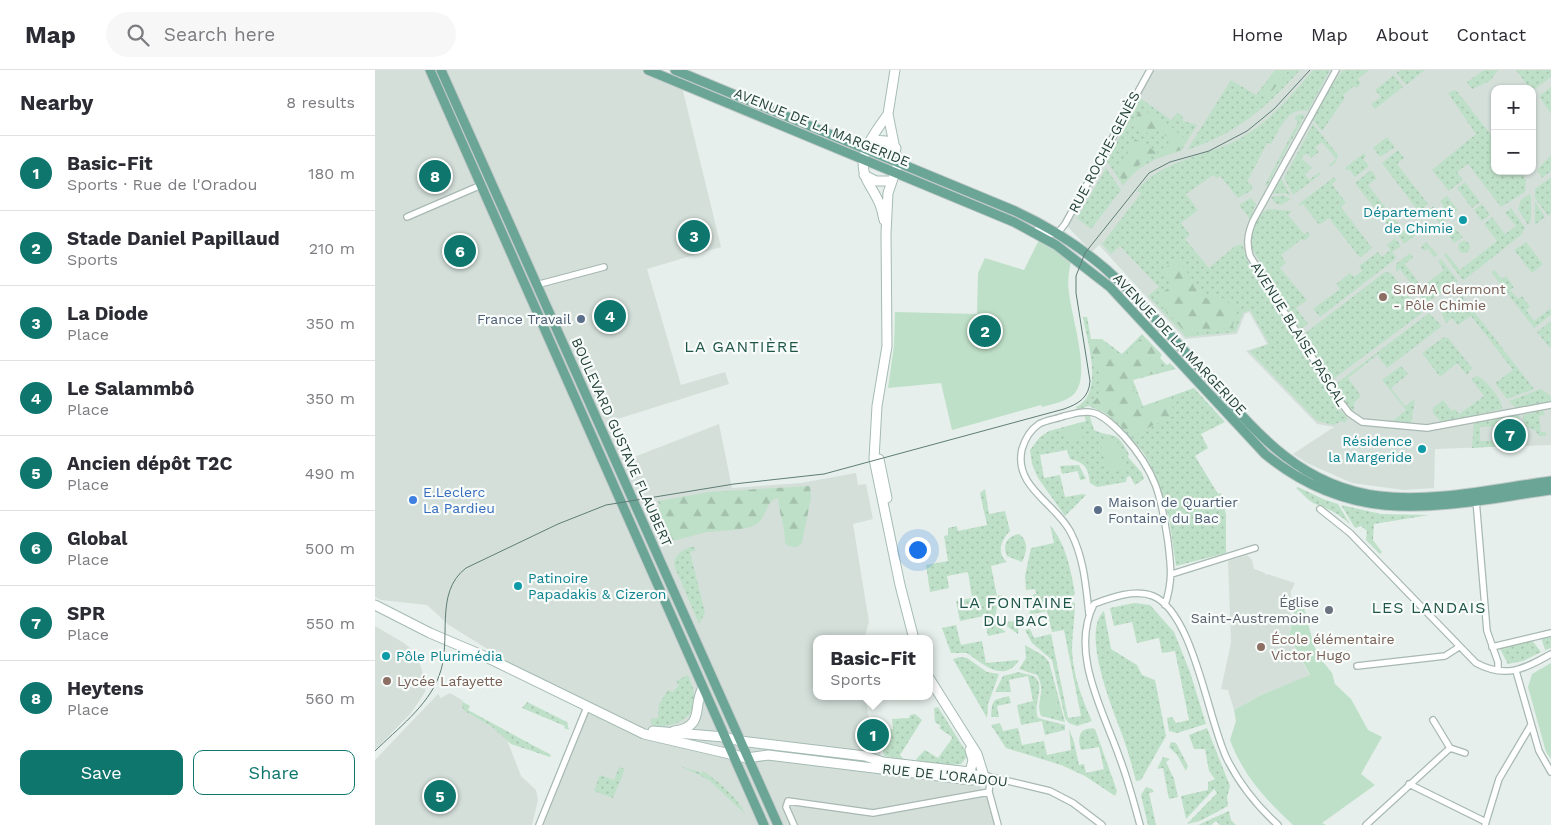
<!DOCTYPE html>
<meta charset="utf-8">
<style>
body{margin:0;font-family:"Work Sans",sans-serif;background:#f7f7f7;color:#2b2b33}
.controls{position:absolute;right:15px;top:15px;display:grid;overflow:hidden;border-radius:10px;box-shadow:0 1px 4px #0004}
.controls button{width:45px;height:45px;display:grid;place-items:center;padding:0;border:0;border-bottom:1px solid #e1e1e2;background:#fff;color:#2b2b33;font:25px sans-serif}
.you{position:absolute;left:542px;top:479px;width:18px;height:18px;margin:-12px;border:4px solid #fff;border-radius:50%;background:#1a73e8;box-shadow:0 0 0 8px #1a73e833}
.badge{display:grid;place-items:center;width:32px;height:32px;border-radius:50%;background:#0f766e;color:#fff;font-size:16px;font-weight:700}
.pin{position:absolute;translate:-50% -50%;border:2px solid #fff;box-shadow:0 1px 5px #0006}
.popup{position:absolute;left:438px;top:565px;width:120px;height:65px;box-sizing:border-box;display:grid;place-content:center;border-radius:10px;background:#fff;filter:drop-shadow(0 1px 4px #0005);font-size:16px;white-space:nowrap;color:#7c7c81}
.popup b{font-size:19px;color:#2b2b33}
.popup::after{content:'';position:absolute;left:50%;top:100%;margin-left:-10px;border:10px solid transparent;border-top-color:#fff}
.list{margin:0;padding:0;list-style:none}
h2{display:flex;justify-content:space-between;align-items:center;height:65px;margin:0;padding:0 20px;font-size:21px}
h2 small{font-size:16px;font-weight:400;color:#7c7c81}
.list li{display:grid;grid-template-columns:32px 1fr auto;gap:15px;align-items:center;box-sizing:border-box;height:75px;padding:0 20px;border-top:1px solid #e1e1e2}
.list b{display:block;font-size:19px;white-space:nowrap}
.list p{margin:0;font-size:16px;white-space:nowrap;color:#7c7c81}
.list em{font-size:16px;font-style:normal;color:#7c7c81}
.actions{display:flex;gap:10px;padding:15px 20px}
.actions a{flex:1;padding:11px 0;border:1px solid #0f766e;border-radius:10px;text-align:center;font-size:18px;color:#0f766e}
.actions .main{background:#0f766e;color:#fff}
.icon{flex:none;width:28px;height:28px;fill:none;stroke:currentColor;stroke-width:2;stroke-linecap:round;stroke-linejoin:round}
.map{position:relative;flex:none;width:1176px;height:755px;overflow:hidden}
header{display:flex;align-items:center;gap:30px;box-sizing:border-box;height:70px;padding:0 25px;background:#fff;border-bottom:1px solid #e1e1e2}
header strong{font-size:24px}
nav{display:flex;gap:28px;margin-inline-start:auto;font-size:18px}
.search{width:350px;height:45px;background:#f7f7f7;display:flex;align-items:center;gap:12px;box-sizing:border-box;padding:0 18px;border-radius:28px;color:#7c7c81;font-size:19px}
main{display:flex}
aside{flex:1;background:#fff}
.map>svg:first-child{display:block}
</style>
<header>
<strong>Map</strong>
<div class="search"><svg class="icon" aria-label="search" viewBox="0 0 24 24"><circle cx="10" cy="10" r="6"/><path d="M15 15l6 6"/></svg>Search here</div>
<nav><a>Home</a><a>Map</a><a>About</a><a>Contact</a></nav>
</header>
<main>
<aside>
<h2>Nearby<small>8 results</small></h2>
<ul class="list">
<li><span class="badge">1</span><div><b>Basic-Fit</b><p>Sports · Rue de l'Oradou</p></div><em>180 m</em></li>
<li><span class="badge">2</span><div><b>Stade Daniel Papillaud</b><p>Sports</p></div><em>210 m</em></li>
<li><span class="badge">3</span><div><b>La Diode</b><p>Place</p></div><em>350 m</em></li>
<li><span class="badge">4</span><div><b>Le Salammbô</b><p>Place</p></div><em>350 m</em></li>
<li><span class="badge">5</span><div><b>Ancien dépôt T2C</b><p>Place</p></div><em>490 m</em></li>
<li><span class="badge">6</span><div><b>Global</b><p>Place</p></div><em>500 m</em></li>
<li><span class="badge">7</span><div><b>SPR</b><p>Place</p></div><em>550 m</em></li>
<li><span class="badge">8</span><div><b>Heytens</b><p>Place</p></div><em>560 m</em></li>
</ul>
<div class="actions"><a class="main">Save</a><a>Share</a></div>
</aside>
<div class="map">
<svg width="1176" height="755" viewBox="0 0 1176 755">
<defs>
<pattern id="grass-dots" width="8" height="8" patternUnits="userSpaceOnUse" patternTransform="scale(1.25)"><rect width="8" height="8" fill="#bfe0c8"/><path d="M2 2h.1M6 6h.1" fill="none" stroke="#a4c1ad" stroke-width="1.8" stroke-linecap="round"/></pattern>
<pattern id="forest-firs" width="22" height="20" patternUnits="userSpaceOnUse" patternTransform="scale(1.25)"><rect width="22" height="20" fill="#bfe0c8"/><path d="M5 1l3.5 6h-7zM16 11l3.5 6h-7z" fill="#a4c1ad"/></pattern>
</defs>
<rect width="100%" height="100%" fill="#e6efeb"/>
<path fill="#d4dfda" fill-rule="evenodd" d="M0,0h266l41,17 39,160 -74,22 34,116 44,-13 4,12 -121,38 16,39 95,-37 13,64 69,-5 55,-10 2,12 8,-1 7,35 -20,5 16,98 -5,17h-47v57h48l6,35 7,-1 4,43 97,11 15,23 4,18h-459l52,-119 -86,-46 -56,-35 -22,-20 -46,-5 -6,-3z
M775,0h401v375l-116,4 -1,39 -30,2 -52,-7 -45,-20 -14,-9 41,-27 -17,-3 -71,-73 21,-7 -18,-32 -4,2 -8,20 -52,5 -86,-94 -7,7 -27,-28zM1120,19h37v82h-37z
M872,485l5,5 2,9 11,4v2l2,-1 28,9 -4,8 -1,22 2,2 -3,21 21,40 -49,19 -27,15 -6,-20 -7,-1 10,-46 -3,-82z
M0,556l29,17 13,11 9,30 -1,8 -14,21 -36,37z
M75,623l12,7 1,10 29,17 15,13 14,36 15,14 2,10 -6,25h-157v-65l63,-66 3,4z"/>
<path fill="url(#grass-dots)" d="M900,0h25c-35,39 -63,63 -113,80l44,-70 25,15z
M938,0h17l-22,41c-21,-4 -28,18 -37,33l-4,-1 -20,39 5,3v5l-14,8 -18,-22 -3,2 -4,-3 -27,19 12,16 -17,13 9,12 -5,4 24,29 26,-22 7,-2 7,20 89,144 10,10 -3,5 -4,-2 -7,4 -17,-4 -68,-70 20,-7 -19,-34 -7,3 -7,19 -50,5 -38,-41 11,-9 -39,-41 -9,8 -9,-10 39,-51 -4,-2c24,-32 71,-34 104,-53 29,-17 51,-43 72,-68z
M968,0h26l-11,9 3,5 -5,4 -2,-2 -11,9 2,3 -23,33 -9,-11 18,-34z
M1026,0h24l-19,15 -10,-12z
M1109,0h14l-8,11 -18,8 -5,-7z
M1141,0h35v7l-19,14z
M1019,5l9,12 -28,22 -4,-5 10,-7 -6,-7z
M1176,17v27l-12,-18z
M1081,20l39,50v31h25l6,9 -1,12 -24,15 -33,-43 -11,8 6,8 -14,11 -17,-21 44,-36 -28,-41z
M765,28l31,22 6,-7 5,2 1,6 14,4 -16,26c-25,7 -42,13 -58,35l-16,-25z
M924,44l6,1 -38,71 -2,-1 33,-63 -4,-4z
M938,54l25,31 -2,7 -6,5 -1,-2 7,-6 -14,-17 -7,5 4,5 -8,6 -4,-5 -6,5 11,10 -7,6 4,6 11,-8 1,2 -28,21 -9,-17z
M1012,67l8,10 -15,10 -7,-9z
M1023,80l6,8 -7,6 31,40 -7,6 -5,-2 -34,-45z
M989,83l2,3 -3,3 6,7 -14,11 -6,-8 -2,2 -2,-3z
M1176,85v16l-9,7 -5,-8z
M731,98l15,22 -30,39 -14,-11z
M996,100l6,8 -9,7 32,41 -7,6 -38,-49z
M959,107l3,3 -5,4 14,19 -5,4 31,41 -12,10 -31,-40 -10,7 -16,-21 -3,2 -1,-2z
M1176,107v37l-3,2 -13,-18v-9z
M906,108l10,18 -6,-3 -12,1z
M1090,112l15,20 -8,6 -15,-20z
M1154,124l2,3v23l-3,5 -10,-16 3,-9z
M908,125l8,4 -10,6 -6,-2 -4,-6z
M1072,126l11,14 -18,14 -11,-14 5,-4 4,5 6,-4 -4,-6z
M876,128l5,6 -6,15 -11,-14z
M1160,131l10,16 -9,7h-1z
M1107,134l8,11 -8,6 -8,-11z
M1136,138l14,20 -4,7 -57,45 -3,-2 -17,-23 2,-2 14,17 37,-29 -13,-17 8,-7 13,17 11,-8 -11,-13z
M894,139l23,2 -4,4 16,19 4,-2 2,4 -6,5 -2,-2 -21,16 5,8 -6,5 27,32 -11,8 12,16 -6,4h-3l-48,-81c-1,-11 6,-35 18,-38z
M1078,156l10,11 -9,6 -8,-11z
M1031,159l4,6 7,-6 2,3 -15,12 -6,-9z
M1020,168l6,8 -9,6 4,5 -2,3 -74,57 -7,-8 27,-20 -4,-5 14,-11 4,4 8,-6 -3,-5 19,-14 4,5 8,-7 -3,-5z
M1083 177a6 6 0 1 1 12 0a6 6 0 1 1-12 0Z
M1051,172l12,13 -4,2 -6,-8 -4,2 -3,-4z
M1151,172l17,22 -11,9 -18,-23z
M1035,183l3,4 -8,7 17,23 22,-17 -6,-9 3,-2 17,22 -32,22 -26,-34 -4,3v-8z
M1119,200l8,9 4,-3 8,11 -4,3 8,9 4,-3 8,11 -4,3 8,11 17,-13v7l-17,13 -43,-56z
M1010,202l6,1 31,40 -90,67 -3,-2 -26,-43z
M1087,226l72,93 -27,10 -12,-16 18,-13 -42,-54 -13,9 -6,-7 -6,5 -5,-11z
M1054,243l13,13 -55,42 -10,-13 -29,23 13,18 -7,7v8l-4,-1 -14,-21 1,-6z
M708,247h4l4,22h11l20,15 20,-20 20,21 -2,3 7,7 3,-2 6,6 -43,11 10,26 51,-18 31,34 -24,12 7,14 -13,8 23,38 3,-1 5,22v38l-50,13 -7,-49 -19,-53 -7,-12 -29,-31 -9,-8 -16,-7 -12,4 -1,-3c29,-14 11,-65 7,-90z
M1176,251v25l-1,2 -13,-16z
M1069,267l4,1 24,30 -5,7 -10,-12 -17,14 -18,-24z
M1026,296l7,8 -17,14 14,18 10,-7 -4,25 -25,-3 8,-1 12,-10 -24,-30z
M1102,306c9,4 26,24 25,33l-60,14 -9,-10v-5l10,-8 9,11 3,-2 4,5 25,-18 -13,-17z
M1166,319l10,7v5l-35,7 -7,-7z
M1168,340l2,5 -6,1 2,16h5v4h-7l-4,-6 -11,-4 -1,-11z
M709,344h5l5,16c21,10 20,-3 35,24l-1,3 14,16 2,6 -9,6 -5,-9 -3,1 -1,5 -29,5 -7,-4c-2,-16 -5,-20 -20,-24l-3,-9 -27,5 4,23 16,-3 5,22 18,-3 3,1 -21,21 -27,-38 -6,-14 -2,-14 10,-13 9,-6 37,-10z
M1144,344l1,12 -2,-3 -4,1v2l-34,1v14h34v4l-42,3 2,-25z
M704,395l7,14 -6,1 -2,-9 -16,3 -2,-8z
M923,417l25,12 15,5 12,20c-11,-10 -19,-14 -32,-19 -9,-3 -15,-11 -22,-17z
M610,419l4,25 16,-3 5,20c-9,9 -14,22 -3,31l-16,4 6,30 5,-1c-6,14 -12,28 4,37l-18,4 -4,-20 -24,5 -4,-20 16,-3 -4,-26 -21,4 2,12 -19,4 -4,-27 22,-4 -4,-25 4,-1v-7l9,-2 1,5 29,-6 -7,-32z
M966,435l40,9 48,1 -55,9 -1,16 9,12 -2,2 -14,-14 1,-9 -6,-5 -6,2z
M675,455c16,19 21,45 25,69l-3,3 -32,6 -9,-1 -4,-5 9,-3 -1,-5 -9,1 -1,-14 6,-28 23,-5z
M644,464c10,7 8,18 3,28l-15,-6c-5,-11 0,-20 12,-22z
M315,477h4l2,3 -6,2 15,61 -6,11 -25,-59c0,-10 7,-14 16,-18z
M697,532l3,1c0,15 -3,31 -3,47 1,25 10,49 20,71l-15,5 -8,-3 -4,-5 -13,-58 -20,-17 -7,-13 5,-1 4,9 17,-4 17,84 13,-2 -17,-86 -12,2 -5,-21 -19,4 3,-5z
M759,533l16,2 24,27 16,40 16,52 -29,9 -8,-2 -2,-13 5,-1 4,6 13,-3 -14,-69 -13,2 -3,-15 -22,5 -5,-21 -18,4 -4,-18z
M729,541l7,38 26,16 5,10 13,5 11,56 -25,44 -5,1c-4,-15 -8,-30 -13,-44 -9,-25 -43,-104 -19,-126z
M644,551l-1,13 -17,-12z
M581,555l5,20 21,-4 4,22 33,-3c-15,24 -36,4 -52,-7h-16l-9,-25z
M1176,565v13l-6,2 -4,-13z
M1156,569l10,13 -18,9 -15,3 -9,-17z
M650,575l19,11 5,6 16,60 -24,-6c-6,-15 6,-24 -4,-41l-18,-6 7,-11z
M585,587l7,1 20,14 12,2 -11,30 -1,14 -34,-59z
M644,602c4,2 12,2 16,5 11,9 -3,29 3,41l27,7v5l-20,5 -3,-14 -21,4 -4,-20 16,-4 -5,-25 -19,4 2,12h-16l8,-16z
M313,605c16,34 1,51 -35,52l-3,-8 8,-1 1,-14 9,-14 5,2 6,-7 -3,-4z
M634,626l2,7 -14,3 2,11h-8l1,-12 3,-5z
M89,627l-1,5 7,4 -2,4 83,45 -1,2 -39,-13 -19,-17 -29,-17 -1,-6z
M152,632l40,20 2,8 -5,-2 1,-2 -43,-18z
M563,637l27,43 2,7 -6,7 -15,1 -28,-4 -2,-2 9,-9 13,8 13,-18 1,-3 -13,-9 2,-2 -6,-4 -1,-14z
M540,644l7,6 -22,35 3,4 -19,-3 -2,-12 5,-1 -1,-13 7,-1 -1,-10 17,-1 1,-3z
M625,653l3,8 15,-3 4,17 22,-4 3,14 24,-5 -2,-21 5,13 5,23 5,-1 2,9 18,-4 -5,-22 -18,3c-4,-12 -2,-24 14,-21l22,62 -2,5 -30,-20 -24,-11 -55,-17 -15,-23z
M832,658l23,58 -3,11 1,9 -28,15 -13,3 30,-31 -3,-4 -28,30 -5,-23 27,-6v-8l7,-3 -6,-8 -4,-22h-11l-5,-14z
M796,672l5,1 12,23 -2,5 -9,-16 -8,-8z
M788,687l7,2 -4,3 8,17 4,18 -9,2 -6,-31 -6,1z
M305,696l22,7 1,-2c16,11 34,25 42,43l-36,-34z
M244,697l6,2 -12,29 -19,-7 6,-16 14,5z
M771,717l6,2 2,3 -5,1 7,32h-8l-7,-30z
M854,741l2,9 5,5h-16l-4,-4 -5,4h-13z"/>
<path fill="url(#forest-firs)" d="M902,0h12l-15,19 -8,7 -6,-4z
M766,38l29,18 16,14 -5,10 -22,6 -1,-3 -13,6 -22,23 -7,-12 19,-31 23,14 13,-13 -13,-10 -5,7 -20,-15z
M803,190l29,39 6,-7 25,17 -6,19 -45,6 -32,-35 17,-14 -6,-12 -1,-6z
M768,266l18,18 -4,4 9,10 5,-3 3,3 -44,12 11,28 28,-9 6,15 -43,22 -26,-24 -15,-7c23,-23 2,-39 -1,-63l11,-1 22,16z
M435,416l1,12 -9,45 -5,4 -9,-1 -3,-3c0,-18 -6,-29 -7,-45 -12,2 -11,19 -21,26 -10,7 -40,6 -54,9 -12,2 -35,13 -45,5l8,-9h-11l-6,-17 11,-5 -2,-6 51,-9z"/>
<path fill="#bfe0c8" d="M664,170l32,21c-2,11 -4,20 -2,31 2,24 23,84 5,102 -8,8 -22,10 -32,13l-1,-2 -89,25 -11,-47 -53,5 6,-42 1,-34 82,2 1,-41 7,-15 39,12z
M705,355l3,15 -16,2 -2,-14z
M741,367l9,32 -15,4 -10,-31z
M927,530l12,46 6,12 12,15 3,11 16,15 17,31 14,7 -21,37 14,11 -53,38 4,2h-33c-27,-25 -50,-50 -63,-85l6,-19 -2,-11 27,-15 49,-20 -21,-39 7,-33z
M1176,593v96l-5,-7 -18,-65 4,-13z
M680,622l4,17 -5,6 -10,-1 -5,-7 4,-12z"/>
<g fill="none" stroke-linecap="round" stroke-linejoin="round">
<g stroke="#a8b8b2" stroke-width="8">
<path id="street" d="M961,0l-83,151c-5,12 -7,22 -3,35l86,140 13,17 13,9 65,6 124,-23
M32,147l72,-31
M661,160c15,6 20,7 29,-6l85,-154
M161,215l68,-18
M1101,430l11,131 11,31v8
M945,439l30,24 126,130c30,16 48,6 75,-9
M797,504l83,-26
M714,544c-3,-27 -5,-56 -18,-81 -14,-29 -58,-46 -49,-84 3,-10 8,-19 17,-25 7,-4 18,-5 25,-8 10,-2 20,-6 30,-3 11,3 22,15 30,23 32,36 37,59 44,106 3,25 5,38 -3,63
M1117,577l59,-14
M982,596l88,-10 14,-9
M1141,601l23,80 12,21
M1075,678l15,5
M595,702l80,19 23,12 29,22
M615,708l-1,14 9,33
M1034,714l77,38
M164,755l48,-118
M419,755l-8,-18 2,-6 85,12 116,-21
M765,755c-6,-22 -12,-45 -20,-66 -16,-47 -51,-106 -26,-155 18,-7 41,-15 59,-8 41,17 55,125 74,163 13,26 30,47 51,66
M991,755l84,-77 -17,-28
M1110,755l14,-46 32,-54"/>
</g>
<g stroke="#a4bbb3" stroke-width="11">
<path id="secondary" d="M520,0l-7,44 10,50 -10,29 -2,40 1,113 -10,60 -3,53 26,126 14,54
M497,70l14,1 10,7
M489,105l12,6h15
M509,150c-3,-17 -7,-22 -15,-36 -16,-27 4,-48 19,-70
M504,389l8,39
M0,535l55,28 54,23 160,78 103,24 21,-3 203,25 6,-1 6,-6 -6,-19 -48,-76
M278,661l71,6 16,4 125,15 18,6 87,10 3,-12 -3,-10
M299,661c32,-4 18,-26 29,-43"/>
</g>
<g stroke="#c2cac8" stroke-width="11">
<path id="primary" d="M55,0l334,755
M66,0l337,755
M273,0l366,152 42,23 54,42 155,167c93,76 178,51 286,36
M300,0l340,141c39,18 74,41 105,71 33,32 62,67 92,100 48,55 90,104 167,114 53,7 119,-8 172,-15"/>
</g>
<use href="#street" stroke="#fff" stroke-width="5.5"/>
<use href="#secondary" stroke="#fff" stroke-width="9"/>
<use href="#primary" stroke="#6aa596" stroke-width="9"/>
<path stroke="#5f7d75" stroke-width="1" d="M0,681c22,-22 53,-45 64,-75 14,-35 -6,-83 27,-108l92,-44 48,-19 128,-21 90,-10 240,-65c14,-5 25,-11 26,-28l-14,-88v-17l9,-23 64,-80 21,-11 39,-11 38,-20 27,-22 36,-39"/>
</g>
<g fill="#0f9aa8" stroke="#f7fbf9" stroke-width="2">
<circle cx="1088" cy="150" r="5"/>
<circle cx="1047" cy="379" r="5"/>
<circle cx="143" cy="516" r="5"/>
<circle cx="11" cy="586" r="5"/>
</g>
<g fill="#8d6e63" stroke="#f7fbf9" stroke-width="2">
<circle cx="1008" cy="227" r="5"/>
<circle cx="886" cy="577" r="5"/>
<circle cx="12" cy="611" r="5"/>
</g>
<g fill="#5c6f8a" stroke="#f7fbf9" stroke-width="2">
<circle cx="206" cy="249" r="5"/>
<circle cx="723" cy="440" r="5"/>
</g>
<circle fill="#3f7fe0" stroke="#f7fbf9" stroke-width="2" cx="38" cy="430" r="5"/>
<circle fill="#6b7280" stroke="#f7fbf9" stroke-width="2" cx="954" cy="540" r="5"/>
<g text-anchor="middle" stroke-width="4.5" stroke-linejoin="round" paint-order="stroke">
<g font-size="14" fill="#24423a" stroke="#f7fbf9">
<text transform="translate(447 57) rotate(22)" y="5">AVENUE DE LA MARGERIDE</text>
<text transform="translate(729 82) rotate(-62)" y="5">RUE ROCHE-GENÈS</text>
<text transform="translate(924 264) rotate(58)" y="5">AVENUE BLAISE PASCAL</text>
<text transform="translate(805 274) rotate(47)" y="5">AVENUE DE LA MARGERIDE</text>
<text transform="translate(247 372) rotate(66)" y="5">BOULEVARD GUSTAVE FLAUBERT</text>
<text transform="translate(570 705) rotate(6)" y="5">RUE DE L'ORADOU</text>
</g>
<g font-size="14" fill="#0d838f" stroke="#f7fbf9" text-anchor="end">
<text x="1078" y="147">Département<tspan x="1078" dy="16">de Chimie</tspan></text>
<text x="1037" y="376">Résidence<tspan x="1037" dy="16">la Margeride</tspan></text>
<text x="153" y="513" text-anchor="start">Patinoire<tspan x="153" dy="16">Papadakis &amp; Cizeron</tspan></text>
<text x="21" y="591" text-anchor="start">Pôle Plurimédia</text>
</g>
<g font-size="14" fill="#785e54" stroke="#f7fbf9" text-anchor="start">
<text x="1018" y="224">SIGMA Clermont<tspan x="1018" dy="16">- Pôle Chimie</tspan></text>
<text x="896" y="574">École élémentaire<tspan x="896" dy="16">Victor Hugo</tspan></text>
<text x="22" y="616">Lycée Lafayette</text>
</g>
<g font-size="14" fill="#4e5e75" stroke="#f7fbf9" text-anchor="end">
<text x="196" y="254">France Travail</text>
<text x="733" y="437" text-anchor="start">Maison de Quartier<tspan x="733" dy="16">Fontaine du Bac</tspan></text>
</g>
<g font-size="14" fill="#366cbe" stroke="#f7fbf9" text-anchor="start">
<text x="48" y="427">E.Leclerc<tspan x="48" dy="16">La Pardieu</tspan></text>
</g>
<g font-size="14" fill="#5b616d" stroke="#f7fbf9" text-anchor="end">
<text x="944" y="537">Église<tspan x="944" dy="16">Saint-Austremoine</tspan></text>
</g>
<g font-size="16" letter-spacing="1" fill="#1f5548" stroke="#f7fbf9">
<text x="367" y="282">LA GANTIÈRE</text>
<text x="641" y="538">LA FONTAINE<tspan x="641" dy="18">DU BAC</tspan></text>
<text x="1054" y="543">LES LANDAIS</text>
</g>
</g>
</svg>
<div class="controls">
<button>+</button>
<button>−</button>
</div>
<div class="you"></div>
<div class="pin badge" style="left:498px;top:665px">1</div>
<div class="popup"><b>Basic-Fit</b>Sports</div>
<div class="pin badge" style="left:610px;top:261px">2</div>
<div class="pin badge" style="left:319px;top:166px">3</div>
<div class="pin badge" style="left:235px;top:246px">4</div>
<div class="pin badge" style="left:65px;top:726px">5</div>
<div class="pin badge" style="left:85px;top:181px">6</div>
<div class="pin badge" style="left:1135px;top:365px">7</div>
<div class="pin badge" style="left:60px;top:106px">8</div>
</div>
</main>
